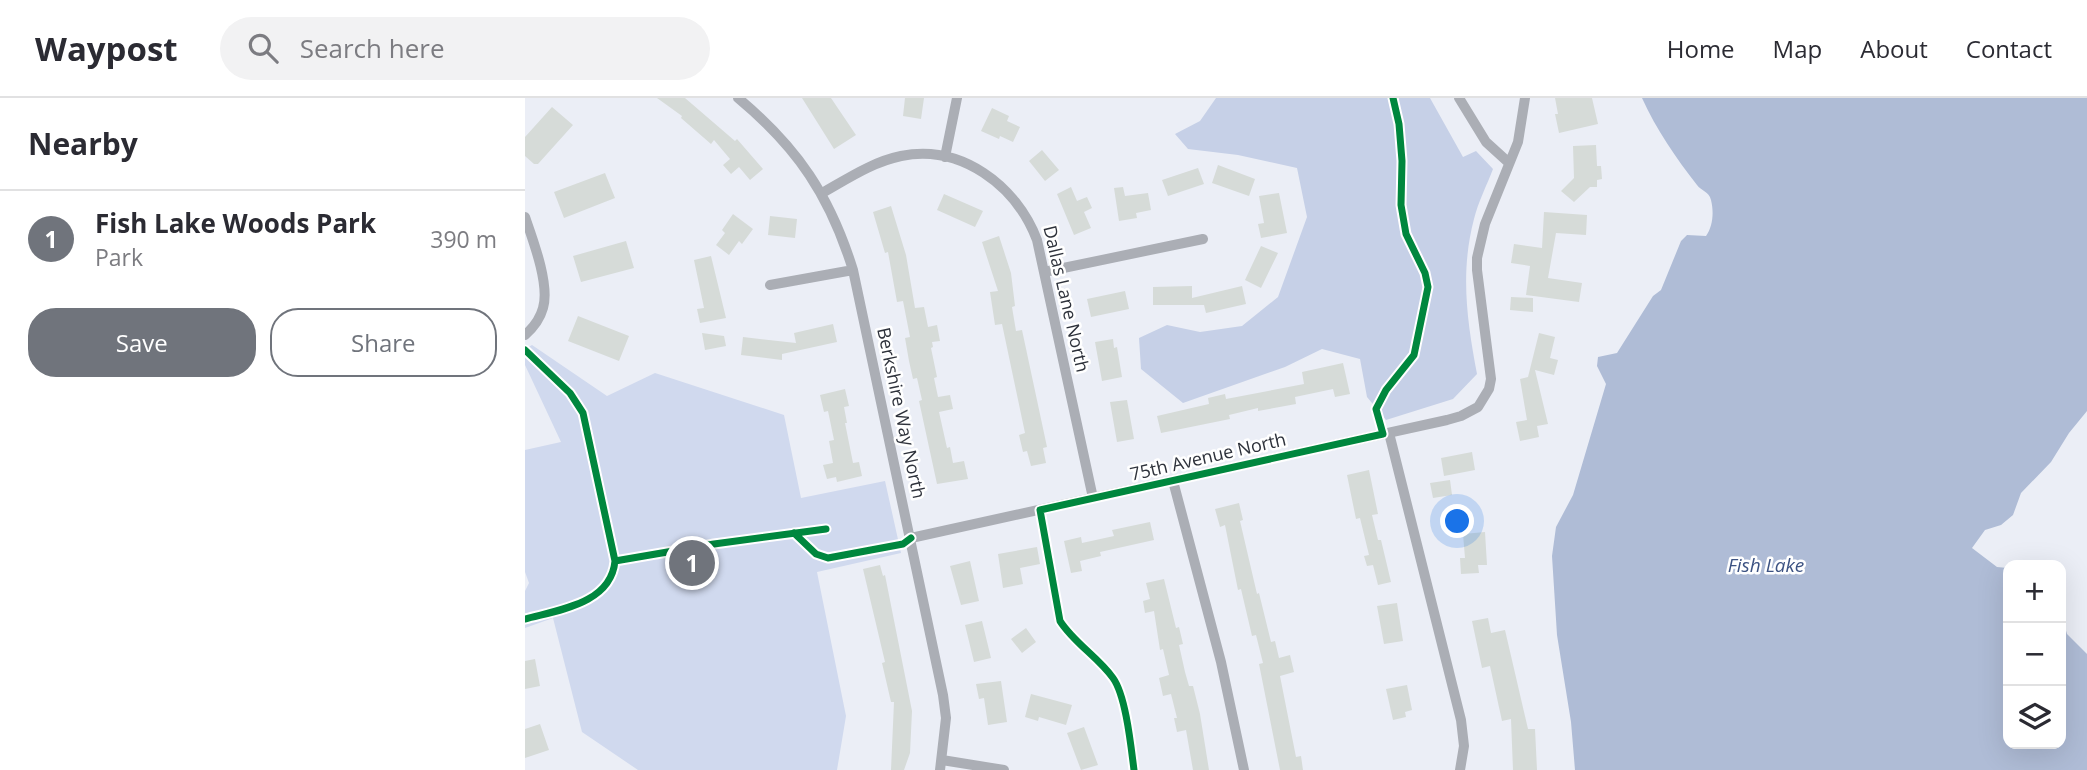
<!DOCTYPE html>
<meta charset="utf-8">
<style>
body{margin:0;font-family:"Open Sans",sans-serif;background:#f2f2f3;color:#2b2b33}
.controls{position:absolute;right:21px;bottom:21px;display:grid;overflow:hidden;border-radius:14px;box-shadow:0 7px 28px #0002}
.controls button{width:63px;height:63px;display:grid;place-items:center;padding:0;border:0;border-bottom:2px solid #e1e1e2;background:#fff;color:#2b2b33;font:35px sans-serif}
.you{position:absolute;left:933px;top:424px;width:24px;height:24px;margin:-18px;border:5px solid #fff;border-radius:50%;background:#1a73e8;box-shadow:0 0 0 10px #1a73e833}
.badge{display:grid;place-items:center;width:46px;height:46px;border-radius:50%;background:#70747c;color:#fff;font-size:23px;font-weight:700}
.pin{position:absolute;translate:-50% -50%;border:4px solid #fff;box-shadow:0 2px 7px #0006}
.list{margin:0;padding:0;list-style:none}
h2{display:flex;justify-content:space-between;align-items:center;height:91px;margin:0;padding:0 28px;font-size:30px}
h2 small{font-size:23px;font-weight:400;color:#7c7c81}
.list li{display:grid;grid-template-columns:46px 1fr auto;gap:21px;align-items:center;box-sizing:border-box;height:98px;padding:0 28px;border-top:2px solid #e1e1e2}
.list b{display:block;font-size:26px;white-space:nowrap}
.list p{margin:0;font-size:23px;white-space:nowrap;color:#7c7c81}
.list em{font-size:23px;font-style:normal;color:#7c7c81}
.actions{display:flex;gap:14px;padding:21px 28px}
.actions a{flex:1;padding:16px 0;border:2px solid #70747c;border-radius:28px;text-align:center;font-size:24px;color:#70747c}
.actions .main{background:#70747c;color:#fff}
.icon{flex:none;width:38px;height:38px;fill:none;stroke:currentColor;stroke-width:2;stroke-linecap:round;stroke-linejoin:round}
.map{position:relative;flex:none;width:1562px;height:672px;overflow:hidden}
header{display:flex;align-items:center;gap:42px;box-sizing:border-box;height:98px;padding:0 35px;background:#fff;border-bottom:2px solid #e1e1e2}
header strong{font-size:33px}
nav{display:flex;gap:38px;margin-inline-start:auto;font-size:24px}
.search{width:490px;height:63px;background:#f2f2f3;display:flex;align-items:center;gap:18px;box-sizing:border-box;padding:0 24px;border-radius:38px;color:#7c7c81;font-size:26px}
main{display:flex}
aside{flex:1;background:#fff}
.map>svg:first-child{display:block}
</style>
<header>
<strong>Waypost</strong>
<div class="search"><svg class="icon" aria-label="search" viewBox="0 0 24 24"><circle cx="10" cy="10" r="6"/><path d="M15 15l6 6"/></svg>Search here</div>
<nav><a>Home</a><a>Map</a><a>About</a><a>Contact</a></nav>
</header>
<main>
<aside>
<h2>Nearby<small></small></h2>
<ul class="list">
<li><span class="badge">1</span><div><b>Fish Lake Woods Park</b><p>Park</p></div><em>390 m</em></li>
</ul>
<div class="actions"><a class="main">Save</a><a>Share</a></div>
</aside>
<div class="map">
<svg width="1562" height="672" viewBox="0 0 1562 672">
<rect width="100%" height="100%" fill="#ebeef6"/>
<path fill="#d0d9ee" d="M7,247l75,51 48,-23 129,42 17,83 84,-17 16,72 -84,19 29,144 -9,54h-199l-56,-38 -29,-114 -28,10v-37l4,-8 -4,-11v-122l36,-8 -36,-77v-16z"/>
<path fill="#c6d0e7" d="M691,0h214l33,59 13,-6 17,18c-6,16 -15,33 -19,50 -14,53 -7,102 3,155l-24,25 -67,21 -19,-23 -7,-38 -38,-10 -37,18 -102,36 -42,-34 -2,-31 28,-13 33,7 42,-6 36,-29 29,-80 -10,-49 -59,-13 -50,-6 -13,-15 25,-13z"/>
<path fill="#afbcd6" d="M1117,0h445v313l-18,22 -18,29 -30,31 -8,22 -12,10 -16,5 -13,18 25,19 11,1v176h53v-130l6,20 20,20v116h-512l-4,-48 -14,-87 -5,-79 4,-29 17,-32 33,-111 -9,-18 1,-9 19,-4 36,-57 8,-6 20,-49 6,-6 19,1c7,-10 8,-24 5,-36 -2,-9 -10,-9 -14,-15 -21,-27 -41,-56 -55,-87z"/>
<path fill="#d6dbd8" d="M132,0h28l50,43 2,-2 26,30 -13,11 -11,-13 -8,7 -8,-9 7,-6 -16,-19 -3,4 -30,-26 1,-2z
M277,0h29l25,37 -22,14z
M380,0h19l-3,21 -18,-3z
M1030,0h37l6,26 -39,9 -4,-19h3z
M27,9l21,18 -35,39h-4l-9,-8v-19z
M467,10l17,8 -2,5 13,6 -7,15 -13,-6 -1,3 -18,-8z
M1071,47l1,21h4l1,13 -5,1v7h-7l-16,15 -13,-11 13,-13 -1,-32z
M517,52l17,20 -14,11 -16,-20z
M693,67l37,14 -6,17 -37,-13z
M673,70l6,16 -36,12 -6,-16z
M80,75l10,25 -51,20 -10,-26z
M546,89l6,14 10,-4 5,11 -8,4 7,16 -17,7 -17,-41z
M598,89l2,9 23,-3 3,17 -15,3 1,5 -18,3 -5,-33z
M754,95l8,40 -26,5 -3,-14 6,-1 -5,-27z
M419,96l39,17 -8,16 -38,-17z
M366,108l15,49 9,53 9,-1 4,20 9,-2 3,16 -8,1 1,5 -2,1 6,29 -3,1 4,19 12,-2 3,14 -14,3 8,36 3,-1 3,16 11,-2 4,18 -31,5 -18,-83 3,-1 -5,-22 -4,1 -4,-18 -4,-23 5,-1 -7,-36 -6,1 -9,-50 -3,1 -12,-41z
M1019,114l43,3 -1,20 -30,-2 -8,45 34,5 -3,19 -53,-7 4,-29 -19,-3 3,-19 28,4z
M208,116l20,15 -11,15 -3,-3 -10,14 -13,-10 9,-12 -3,-3z
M245,118l27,3 -2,19 -27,-3z
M474,138l12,37 4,33 -3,1 4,24 6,-1 25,117 -4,1 3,15 -15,3 -4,-15 -4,1 -4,-17 6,-2 -23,-109 -7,1 -5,-33 8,-1 -16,-49z
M101,143l8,27 -53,14 -8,-26z
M736,148l17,7 -17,35 -16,-8z
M186,158l15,62 -26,5 -3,-14 7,-1 -10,-48z
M667,188v12l50,-12 4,18 -40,9 -2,-8h-51v-18z
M600,193l4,18 -38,8 -4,-18z
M986,199l22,1v14l-23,-2z
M53,218l51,20 -10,25 -51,-20z
M308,226l4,18 -55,12v6l-41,-5 2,-18 53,6 -2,-10z
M177,235l22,3 2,10 -21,4z
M1014,235l16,4 -5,21 8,2 -4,15 -19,-5 13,54 -11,2 2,11 -19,4 -4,-19 11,-2 -7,-41 8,-2z
M588,241l1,9 3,-1 5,30 -20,4 -7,-39z
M818,265l7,31 -15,3 -2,-8 -38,8 1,7 -38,7v-3l-29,7 1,4 -69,14 -4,-17 52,-12 -1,-6 17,-4 1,5 78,-15 -2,-12z
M320,291l4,17 -5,1 3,16h-2l8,40 6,-1 3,14 -25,6 -1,-5 -9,2 -4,-14 10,-2 -4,-22 5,-1 -6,-29 -4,1 -4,-17z
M602,302l7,39 -17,3 -7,-40z
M947,354l3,18 -31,6 -3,-18z
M844,372l9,44 -6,1 6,25h3l10,42 -13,3 -5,-20 -6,1 -3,-10 5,-1 -9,-37 -4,1 -9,-44z
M925,382l2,15 -19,3 -3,-15z
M714,405l4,17 -3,1 17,73 2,-1 12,49 4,-1 4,17 11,-3 4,17 -14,4 16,81 5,-1 2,14h-23l-21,-106 4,-1 -7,-28 -4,1 -11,-47 -3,1 -13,-65 -5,2 -5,-18z
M625,424l4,18 -54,12 1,4 -21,5 2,10 -11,2 -7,-32 17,-4 1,6 32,-7 -2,-6z
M960,434l2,33h-9l1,8 -18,1 -1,-16h5l-2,-24z
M512,449l3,17 -20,4 3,16 -20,4 -5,-34z
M445,463l9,40 -18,4 -11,-39z
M355,467l3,11 2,-1 27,136 -2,42 -6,17h-13l3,-68h-3l-9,-39 3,-1 -22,-93z
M639,481l12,49 3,-1 4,17 -4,1 6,27 4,14h4l7,28 9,56h-16l-7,-40 -9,2 -3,-14h3l-6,-24 -8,2 -4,-18 10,-3 -6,-26 -3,1 -6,-39 -9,2 -2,-12 7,-2 -4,-16z
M872,505l6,38 -19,3 -7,-38z
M963,520l3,15 14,-3 23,99h7l2,41h-24l-2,-51 -9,2 -12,-55 -8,2 -10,-47z
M457,523l9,37 -17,4 -9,-37z
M501,530l10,14 -14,11 -11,-14z
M10,561l5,27 -15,3v-28z
M476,583l6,41 -19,3 -4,-27 -5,1 -3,-15z
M882,587l5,25 -7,2 1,5 -13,3 -7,-31z
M506,596l41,11 -6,20 -27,-8 -1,4 -13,-4z
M15,626l9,26 -24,8v-29z
M559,629l14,38 -17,5 -14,-37z"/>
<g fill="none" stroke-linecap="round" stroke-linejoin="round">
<path stroke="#abaeb5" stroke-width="10" d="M213,0c60,50 92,98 115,172l90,425 3,23 -6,52
M934,0l27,44 22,20
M420,59l12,-59
M297,95c25,-14 50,-31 79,-37 60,-12 115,29 136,84l56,258
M0,119c8,23 25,68 18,91 -3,11 -10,20 -18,27
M519,174l159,-33
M245,187l83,-15
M864,335l72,287 3,26 -4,24
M648,383l48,181 23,108
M386,440l536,-118 14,-4 17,-9 11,-18 2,-10 -14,-109v-12l8,-34 33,-82 7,-44
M417,662l62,10"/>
<g stroke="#fff" stroke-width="11">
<path id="cycleway" d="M0,252l45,43 13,20 32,148c-4,43 -57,49 -90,58
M269,435l22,21 12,4 75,-14 8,-6
M90,463l99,-17 112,-15
M609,672c-3,-23 -8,-74 -21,-92 -15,-21 -39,-35 -53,-57l-20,-111 343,-76 -7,-25 10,-19 28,-35 14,-68 -3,-14 -19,-39 -5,-29 1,-44 -3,-37 -6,-26"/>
</g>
<use href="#cycleway" stroke="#00873e" stroke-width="7"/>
</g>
<g text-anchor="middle" stroke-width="5" stroke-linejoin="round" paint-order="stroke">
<g font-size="18" fill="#2e323b" stroke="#fff">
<text transform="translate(541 201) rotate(77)" y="6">Dallas Lane North</text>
<text transform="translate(376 315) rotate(78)" y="6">Berkshire Way North</text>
<text transform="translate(683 359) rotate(-13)" y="6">75th Avenue North</text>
</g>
<g font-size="19" font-style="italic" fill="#3c5282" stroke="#fff">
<text x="1241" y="474">Fish Lake</text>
</g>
</g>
</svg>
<div class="controls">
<button>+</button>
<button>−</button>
<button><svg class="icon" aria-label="layers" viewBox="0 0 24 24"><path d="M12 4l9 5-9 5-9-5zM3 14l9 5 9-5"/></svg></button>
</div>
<div class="you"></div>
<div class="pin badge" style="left:167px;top:465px">1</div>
</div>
</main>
